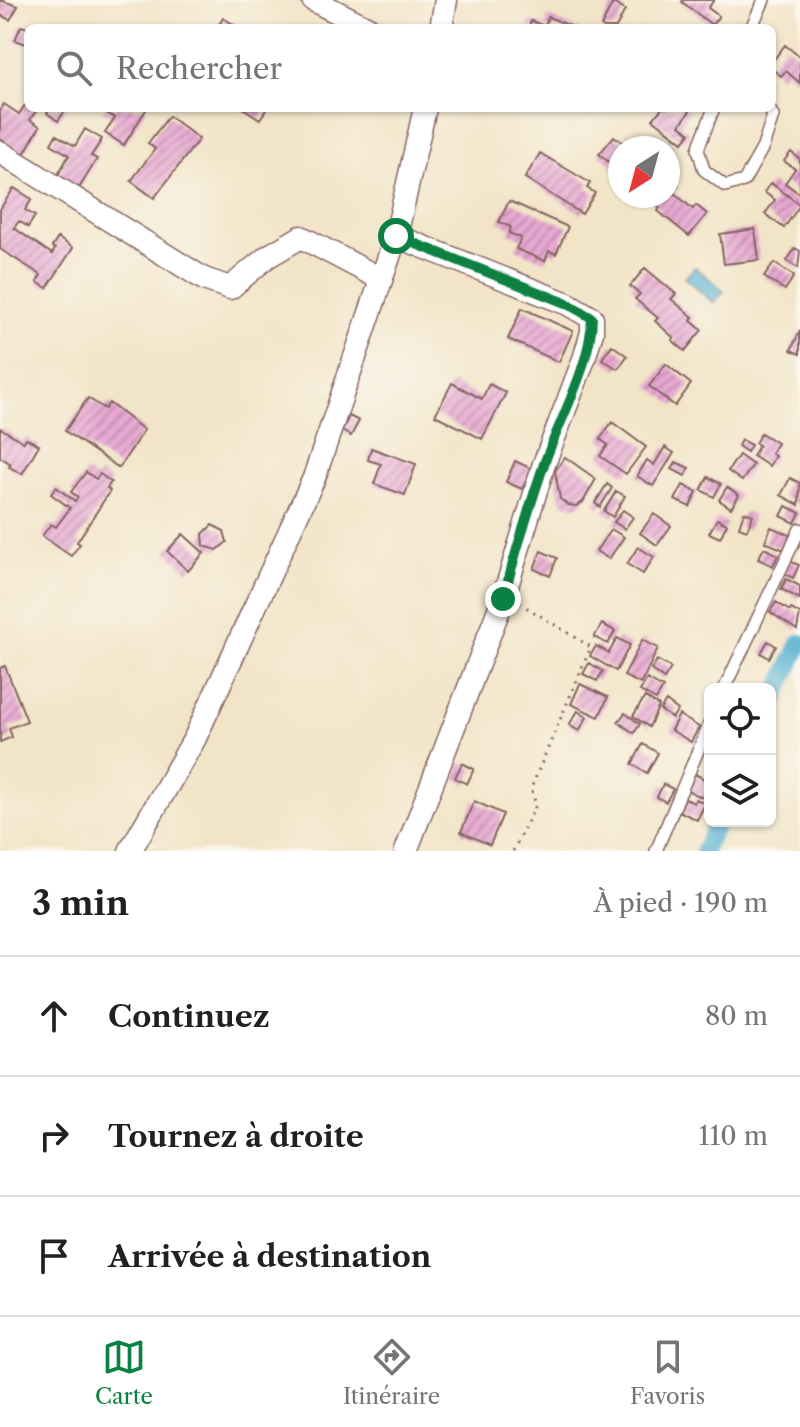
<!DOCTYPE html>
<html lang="fr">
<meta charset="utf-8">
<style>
body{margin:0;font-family:"Libre Caslon Text",serif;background:#f6f6f6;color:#202124}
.controls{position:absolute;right:24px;bottom:24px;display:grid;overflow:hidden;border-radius:12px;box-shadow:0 2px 6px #0004}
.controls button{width:72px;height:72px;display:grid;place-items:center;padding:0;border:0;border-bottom:2px solid #e0e0e0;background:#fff;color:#202124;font:40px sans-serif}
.compass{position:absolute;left:608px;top:136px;width:72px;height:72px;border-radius:50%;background:#fff;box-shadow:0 2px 6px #0004;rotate:216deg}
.stop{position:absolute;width:24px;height:24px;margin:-18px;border:6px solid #0b8043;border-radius:50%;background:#fff}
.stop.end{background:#0b8043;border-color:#fff;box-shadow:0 2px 8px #0008}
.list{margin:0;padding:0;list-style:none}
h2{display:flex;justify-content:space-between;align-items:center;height:104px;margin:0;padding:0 32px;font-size:34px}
h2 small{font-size:26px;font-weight:400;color:#757577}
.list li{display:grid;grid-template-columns:52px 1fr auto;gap:24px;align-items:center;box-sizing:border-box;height:120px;padding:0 32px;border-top:2px solid #e0e0e0}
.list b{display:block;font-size:30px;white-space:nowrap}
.list em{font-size:26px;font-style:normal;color:#757577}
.icon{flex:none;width:44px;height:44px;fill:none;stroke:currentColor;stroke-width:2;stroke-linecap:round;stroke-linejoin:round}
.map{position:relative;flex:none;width:800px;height:851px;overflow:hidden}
.search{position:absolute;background:#fff;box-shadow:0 2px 6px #0004;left:24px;right:24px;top:24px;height:88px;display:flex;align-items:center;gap:20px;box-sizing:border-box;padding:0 28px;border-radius:12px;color:#757577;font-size:30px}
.sheet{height:464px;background:#fff}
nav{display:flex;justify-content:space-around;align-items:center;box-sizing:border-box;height:112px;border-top:2px solid #e0e0e0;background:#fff;font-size:22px;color:#757577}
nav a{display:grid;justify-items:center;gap:4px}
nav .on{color:#0b8043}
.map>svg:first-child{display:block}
</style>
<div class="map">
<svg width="800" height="851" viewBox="0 0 800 851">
<defs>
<pattern id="building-hatch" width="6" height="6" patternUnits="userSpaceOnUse" patternTransform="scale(2)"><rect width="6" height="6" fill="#e7a9d2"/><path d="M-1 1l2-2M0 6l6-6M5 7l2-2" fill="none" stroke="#bd89ab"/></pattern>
</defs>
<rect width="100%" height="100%" fill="#fbf7ec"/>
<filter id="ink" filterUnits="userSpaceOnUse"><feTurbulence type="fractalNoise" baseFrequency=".0125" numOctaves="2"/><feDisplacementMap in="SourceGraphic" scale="16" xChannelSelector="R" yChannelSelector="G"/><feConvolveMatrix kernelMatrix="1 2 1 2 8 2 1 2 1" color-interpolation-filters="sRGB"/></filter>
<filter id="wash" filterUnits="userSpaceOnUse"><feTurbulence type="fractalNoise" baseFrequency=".006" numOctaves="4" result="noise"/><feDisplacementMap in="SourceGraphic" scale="32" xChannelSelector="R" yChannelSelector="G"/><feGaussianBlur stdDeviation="1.8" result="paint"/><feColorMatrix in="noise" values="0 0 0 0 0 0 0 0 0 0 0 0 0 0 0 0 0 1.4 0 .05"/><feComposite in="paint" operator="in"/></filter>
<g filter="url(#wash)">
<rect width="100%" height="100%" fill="#f2e4c7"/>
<path fill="#56b1d3" stroke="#50687f" stroke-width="2" d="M695,267l29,24 -10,12 -29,-25z"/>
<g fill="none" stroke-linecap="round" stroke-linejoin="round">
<path stroke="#56b1d3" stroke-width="18" d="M770,711l30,-68
M704,851l14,-30"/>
</g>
<g id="blocks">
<path fill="url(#building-hatch)" d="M0,0l18,6 -8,14 -10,-5z
M683,0h31l-6,8 11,8 -7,9 -30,-23z
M613,3l12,7 -9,18h-12l-3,-2z
M548,17l28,11h-48l3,-7 14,5z
M223,18l17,10h-23z
M21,26l7,2 -2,16 -11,-4z
M785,45l15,12v26l-14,-12 -5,5 -9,-7v-7z
M4,104l15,10 6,-9 11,6 -6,9 10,6 -16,28 -24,-15v-28z
M50,108h17l-9,13 -11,-8z
M105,108h42l-23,37 -19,-12 10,-15 -12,-7z
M243,108h24l-7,11z
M662,108h24l4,3 -10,14 10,8 -7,9 -30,-23z
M169,116l30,23 -45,59 -23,-17 24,-32 -7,-6z
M85,129l17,10 -11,17 6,3 -18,29 -21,-13 11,-20 -18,-11 5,-9 19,11z
M614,136l16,12h-10v23l-21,-17z
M791,152l9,7v35l-15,-11 10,-14 -11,-8z
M540,153l50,30 -3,5 8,5 -13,21 -57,-36z
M668,178l10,7 -5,7 20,17 3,-4 11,9 -18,22 -31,-25 2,-3 -14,-12h22z
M771,183l29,22 -16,23 -19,-14 10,-14 -11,-8z
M14,188l18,11 -7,11 10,6 -7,11 -9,-6 -5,7 38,26 3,-5 -3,-2 6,-9 15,10 -26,40 -10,-6 4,-7 -41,-26v-40z
M509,201l59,26 -12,27 -7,-3 -4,10 -29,-12 5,-11 -12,-5 2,-6 -12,-5z
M755,229l4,31 -35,4 -4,-30z
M795,248l5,3 -2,17 -11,-7z
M774,263l20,13 -9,14 -21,-13z
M645,268l31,26 -5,5 22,18 -2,4 11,9 -17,21 -13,-11 2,-2 -19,-17 3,-3 -23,-19 5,-5 -10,-8z
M522,308l51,23 -14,31 -51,-23z
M800,331v23l-9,-4z
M612,345l15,11 -9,13 -16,-10z
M666,364l25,20 -16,22 -26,-20z
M452,383l30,16 7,-15 17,9 -24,46 -47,-24z
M88,398l17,11 4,-6 35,27 -25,38 -54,-37z
M349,416l10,5 -8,15 -9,-5z
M612,422l34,25 -20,27 -26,-18 8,-11 -8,-6z
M0,428l24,14 2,-4 13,7 -17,29 -13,-7 2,-3 -11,-7z
M761,433l16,10 -6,10 4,3 -6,10 -16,-10 6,-11 -4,-2z
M741,440l10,5 -4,7 -9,-6z
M665,447l9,6 -21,33 -16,-10 10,-16 7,5z
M371,448l45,16 -11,31 -31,-11 7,-20 -13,-4z
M739,455l14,10 -11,16 -14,-10z
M565,457l31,22 -13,23 -7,4 -8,-1 -8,-6 -5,-28z
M515,461l17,8 -10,20 -16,-7z
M676,462l13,6 -4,8 -13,-7z
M86,472l10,7 4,-5 11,8 -4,6 3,3 -33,51 3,2 -9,12 -29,-20 9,-12 5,3 14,-19 -19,-14 5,-7 19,14 3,-4 -7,-5z
M708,477l13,7 -7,13 -13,-7z
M790,478l10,5 -1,22 -18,-10z
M607,484l5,4 -12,19 -5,-4z
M683,485l14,7 -7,15 -15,-7z
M727,487l12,8 -8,13 -12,-8z
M616,491l9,5 -12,21 -9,-6z
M786,506l14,7 -5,10 -14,-7z
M623,510l10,7 -8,12 -11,-7z
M744,512l9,3 -6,15 -8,-3z
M654,514l17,12 -14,19 -17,-12z
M717,519l10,5 -7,14 -11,-5z
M212,525l12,6 3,11 -10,8 -13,-4 -1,-12z
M771,527l19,8 -6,15 -19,-8z
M611,529l13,8 -15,22 -13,-8z
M183,534l21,19 -16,18 -21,-20z
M638,547l16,10 -11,17 -16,-10z
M764,548l14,7 -5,11 -15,-7z
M541,551l16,7 -7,18 -16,-7z
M789,561l10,4 -6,13 -10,-5z
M786,579l14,7v13l-19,-10z
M776,602l14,9 1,-2 9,5 -3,16 -27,-18z
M602,624l13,7 -7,13 -14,-7z
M617,638l13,7 -14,26 -26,-15 6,-10 13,7z
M642,640l16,8 -17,36 -17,-8z
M768,641l8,5 -7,12 -8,-5z
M657,660l14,8 -7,11 -13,-9z
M589,663l14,8 -6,10 -14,-7z
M5,666l22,55 -18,7 3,9 -12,5v-74z
M647,679l16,9 -7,12 -16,-9z
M580,684l28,13 -9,20 -28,-13z
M645,697l14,9 -10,21 -16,-11z
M666,701l12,9 -6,8 -12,-8z
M578,711l9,6 -8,14 -10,-6z
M625,713l15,11 -6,9 -16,-11z
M679,715l20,12 -8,15 -20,-12z
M643,744l15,9 -11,20 -15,-9z
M462,763l12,6 -7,15 -12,-6z
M695,774l15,8 -3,18 -20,-10z
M663,784l10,5 -7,13 -9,-5z
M685,798l9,5 2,-4 9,5 -8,16 -18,-9z
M474,801l29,13 -13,31 -29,-13z"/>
</g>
</g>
<g filter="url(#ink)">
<use href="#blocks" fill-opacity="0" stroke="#856462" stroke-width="2"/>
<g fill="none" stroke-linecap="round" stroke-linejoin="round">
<g stroke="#856462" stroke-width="14">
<path id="service" d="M751,28l13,-28
M714,108l-16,41 6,21 21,16 19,-5 19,-34 10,-31 -4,-8
M724,689l76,-160
M656,851l54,-129"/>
</g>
<g stroke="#856462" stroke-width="25">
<path id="minor" d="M313,0l55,28
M441,28l5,-28
M0,152l204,127 26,9 37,-31 34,-20 80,42
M396,236l172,68 24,14v14l-8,27 -40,105 -41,135 -97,252
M130,851l65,-113 119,-260 82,-242 29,-128"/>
</g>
<path stroke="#856462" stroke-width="3" stroke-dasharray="2 6" stroke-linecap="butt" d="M513,851l23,-46 -5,-17 60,-141 -70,-43"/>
<use href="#service" stroke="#fff" stroke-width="11"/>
<use href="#minor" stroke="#fff" stroke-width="22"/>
</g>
</g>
<g fill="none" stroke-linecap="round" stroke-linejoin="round" filter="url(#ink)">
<path stroke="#0b8043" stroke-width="10" d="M396,236l172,68 24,14c-1,47 -32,101 -48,146 -15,44 -29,90 -41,135"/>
</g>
</svg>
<div class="controls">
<button><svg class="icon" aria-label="locate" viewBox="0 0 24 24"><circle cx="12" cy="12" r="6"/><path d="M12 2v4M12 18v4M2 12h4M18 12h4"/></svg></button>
<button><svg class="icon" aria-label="layers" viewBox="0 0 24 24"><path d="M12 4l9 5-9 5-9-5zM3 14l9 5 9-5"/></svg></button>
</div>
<svg class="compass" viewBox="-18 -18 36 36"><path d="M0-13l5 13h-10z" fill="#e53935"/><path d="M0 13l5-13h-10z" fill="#757577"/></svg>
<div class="stop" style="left:396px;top:236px"></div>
<div class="stop end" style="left:503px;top:599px"></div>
<div class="search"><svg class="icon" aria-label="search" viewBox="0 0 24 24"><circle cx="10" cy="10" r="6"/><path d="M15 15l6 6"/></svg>Rechercher</div>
</div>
<section class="sheet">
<h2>3 min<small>À pied · 190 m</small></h2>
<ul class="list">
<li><svg class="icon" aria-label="ahead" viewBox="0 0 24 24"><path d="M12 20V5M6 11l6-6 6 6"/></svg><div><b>Continuez</b></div><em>80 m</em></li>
<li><svg class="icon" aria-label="right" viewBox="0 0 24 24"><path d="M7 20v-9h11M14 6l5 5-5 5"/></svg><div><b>Tournez à droite</b></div><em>110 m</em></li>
<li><svg class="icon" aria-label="arrive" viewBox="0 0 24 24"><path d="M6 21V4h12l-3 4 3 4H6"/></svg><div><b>Arrivée à destination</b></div></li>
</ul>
</section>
<nav>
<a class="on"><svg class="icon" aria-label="map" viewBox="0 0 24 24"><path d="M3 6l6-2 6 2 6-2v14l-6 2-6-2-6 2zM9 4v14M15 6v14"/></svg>Carte</a>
<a><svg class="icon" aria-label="directions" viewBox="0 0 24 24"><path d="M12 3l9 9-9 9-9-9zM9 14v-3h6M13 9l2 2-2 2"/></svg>Itinéraire</a>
<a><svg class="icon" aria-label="saved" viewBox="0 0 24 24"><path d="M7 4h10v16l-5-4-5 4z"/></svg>Favoris</a>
</nav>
